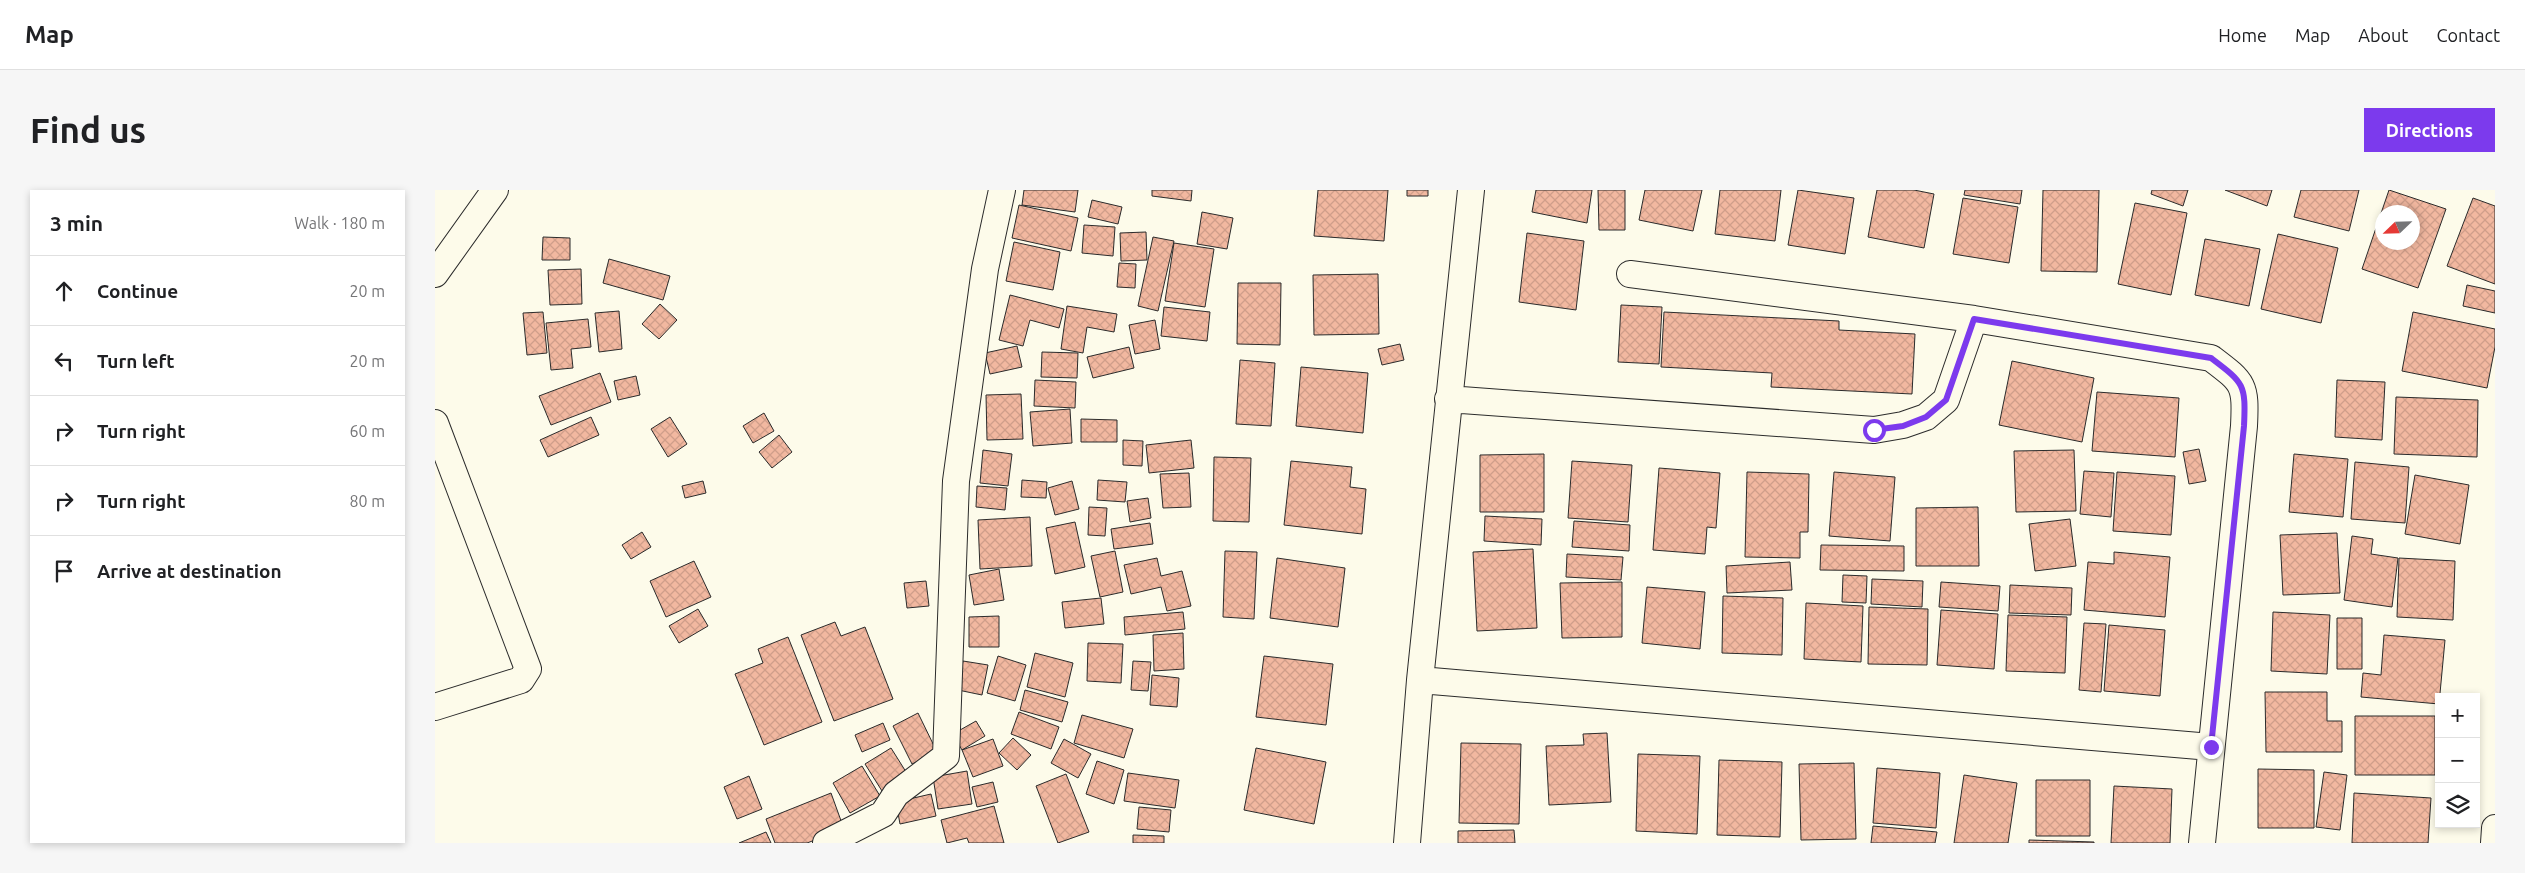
<!DOCTYPE html>
<meta charset="utf-8">
<style>
body{margin:0;font-family:Ubuntu,sans-serif;background:#f6f6f6;color:#202124}
.controls{position:absolute;right:15px;bottom:15px;display:grid;overflow:hidden;border-radius:0px;box-shadow:0 2px 8px #0003}
.controls button{width:45px;height:45px;display:grid;place-items:center;padding:0;border:0;border-bottom:1px solid #e0e0e0;background:#fff;color:#202124;font:25px sans-serif}
.compass{position:absolute;left:1940px;top:15px;width:45px;height:45px;border-radius:50%;background:#fff;box-shadow:0 2px 8px #0003;rotate:247deg}
.stop{position:absolute;width:15px;height:15px;margin:-11px;border:4px solid #7c3aed;border-radius:50%;background:#fff}
.stop.end{background:#7c3aed;border-color:#fff;box-shadow:0 1px 5px #0008}
.list{margin:0;padding:0;list-style:none}
h2{display:flex;justify-content:space-between;align-items:center;height:65px;margin:0;padding:0 20px;font-size:21px}
h2 small{font-size:16px;font-weight:400;color:#757577}
.list li{display:grid;grid-template-columns:32px 1fr auto;gap:15px;align-items:center;box-sizing:border-box;height:70px;padding:0 20px;border-top:1px solid #e0e0e0}
.list b{display:block;font-size:19px;white-space:nowrap}
.list em{font-size:16px;font-style:normal;color:#757577}
.icon{flex:none;width:28px;height:28px;fill:none;stroke:currentColor;stroke-width:2;stroke-linecap:round;stroke-linejoin:round}
.map{position:relative;flex:none;width:2060px;height:653px;overflow:hidden;border-radius:0px}
header{display:flex;align-items:center;gap:30px;box-sizing:border-box;height:70px;padding:0 25px;background:#fff;border-bottom:1px solid #e0e0e0}
header strong{font-size:24px}
nav{display:flex;gap:28px;margin-inline-start:auto;font-size:18px}
.intro{display:flex;align-items:center;justify-content:space-between;box-sizing:border-box;height:120px;padding:0 30px}
h1{margin:0;font-size:35px}
.button{padding:12px 22px;border-radius:0px;background:#7c3aed;color:#fff;font-size:18px;font-weight:700}
main{display:flex;gap:30px;padding:0 30px}
aside{flex:1;background:#fff;border-radius:0px;box-shadow:0 2px 8px #0003}
.map>svg:first-child{display:block}
</style>
<header>
<strong>Map</strong>
<nav><a>Home</a><a>Map</a><a>About</a><a>Contact</a></nav>
</header>
<div class="intro"><h1>Find us</h1><a class="button">Directions</a></div>
<main>
<aside>
<h2>3 min<small>Walk · 180 m</small></h2>
<ul class="list">
<li><svg class="icon" aria-label="ahead" viewBox="0 0 24 24"><path d="M12 20V5M6 11l6-6 6 6"/></svg><div><b>Continue</b></div><em>20 m</em></li>
<li><svg class="icon" aria-label="left" viewBox="0 0 24 24"><path d="M17 20v-9H6M10 6l-5 5 5 5"/></svg><div><b>Turn left</b></div><em>20 m</em></li>
<li><svg class="icon" aria-label="right" viewBox="0 0 24 24"><path d="M7 20v-9h11M14 6l5 5-5 5"/></svg><div><b>Turn right</b></div><em>60 m</em></li>
<li><svg class="icon" aria-label="right" viewBox="0 0 24 24"><path d="M7 20v-9h11M14 6l5 5-5 5"/></svg><div><b>Turn right</b></div><em>80 m</em></li>
<li><svg class="icon" aria-label="arrive" viewBox="0 0 24 24"><path d="M6 21V4h12l-3 4 3 4H6"/></svg><div><b>Arrive at destination</b></div></li>
</ul>
</aside>
<div class="map">
<svg width="2060" height="653" viewBox="0 0 2060 653">
<defs>
<pattern id="building-cross-hatch" width="8" height="8" patternUnits="userSpaceOnUse" patternTransform="scale(1.25)"><rect width="8" height="8" fill="#f2b8a0"/><path d="M0 0l8 8M0 8l8-8" fill="none" stroke="#d09e8a"/></pattern>
</defs>
<rect width="100%" height="100%" fill="#fdfbea"/>
<path fill="url(#building-cross-hatch)" stroke="#2b2b2b" fill-rule="evenodd" d="M589,0h54l-3,22 -53,-7z
M717,0h40l-1,11 -39,-5z
M883,0h70l-4,51 -70,-5z
M972,0h21v6h-21z
M1101,0h56l-5,33 -55,-11z
M1163,0h27v40h-26z
M1210,0h57l-9,41 -54,-11z
M1285,0h61l-6,51 -60,-7z
M1363,0l56,8 -9,56 -57,-9z
M1442,0h37l20,4 -10,54 -56,-11z
M1530,0h57l-2,14 -56,-9z
M1608,0h56l-2,82 -56,-1z
M1717,0h36l-5,16 -32,-12z
M1790,0h47l-5,16z
M1866,0h58l-10,41 -55,-14z
M1954,0l57,19 -28,79 -56,-19zM1948,22h30v30h-30z
M1528,8l55,9 -9,56 -56,-9z
M2038,8l22,8v78l-48,-18z
M657,10l30,7 -4,17 -30,-7z
M1700,13l52,10 -16,82 -53,-11z
M584,15l59,13 -7,33 -59,-13z
M767,22l31,6 -6,31 -30,-5z
M649,35l31,2 -2,29 -31,-3z
M711,42l1,28 -26,1 -1,-28z
M1092,43l57,8 -8,69 -57,-8z
M1843,44l60,14 -17,75 -60,-14z
M108,47l27,1v22h-28z
M718,47l21,4 -16,70 -20,-5z
M1770,49l55,10 -11,57 -54,-11z
M579,52l46,10 -7,38 -47,-9z
M739,53l40,6 -9,58 -40,-6z
M174,69l61,17 -7,24 -60,-17z
M684,73l17,1 -1,24 -18,-1z
M146,79l1,35 -32,1 -2,-35z
M943,84l1,60 -65,1 -1,-60z
M803,93h43l-1,62 -43,-1z
M2032,95l28,6v22l-32,-7z
M575,105l54,14 -5,19 -29,-8 -7,26 -24,-6z
M225,114l17,16 -18,19 -17,-15z
M1186,115l41,2 -3,57 -41,-2z
M632,116l50,8 -3,18 -27,-5 -4,26 -22,-4z
M729,117l46,5 -3,29 -46,-5z
M184,121l3,38 -23,3 -4,-39z
M108,122l4,41 -20,2 -4,-42z
M1229,122l175,9v9l76,4 -3,60 -141,-7 1,-14 -111,-6z
M1978,122l82,17v18l-8,41 -85,-17z
M153,129l3,28 -20,2 2,19 -22,2 -5,-47z
M720,130l5,29 -25,5 -6,-29z
M965,154l4,16 -22,5 -4,-16z
M582,156l5,21 -32,7 -5,-21z
M694,157l5,21 -41,10 -6,-21z
M607,162l36,1 -1,25 -36,-1z
M805,170l35,3 -4,63 -35,-2z
M1577,171l82,17 -12,64 -83,-17z
M866,177l67,6 -5,60 -67,-7z
M165,183l11,29 -60,23 -12,-29z
M201,186l4,19 -22,5 -4,-19z
M600,190l41,2 -1,26 -41,-2z
M1902,190l48,2 -3,58 -47,-3z
M1662,202l82,6 -4,59 -83,-6z
M586,204l2,45 -36,1 -1,-45z
M1961,207l82,3 -1,57 -83,-3z
M635,219l2,34 -39,3 -3,-34z
M329,223l10,18 -21,12 -10,-17z
M156,227l8,18 -51,22 -8,-17z
M235,227l17,27 -19,13 -17,-28z
M646,229l36,1v22h-36z
M344,245l13,17 -20,16 -13,-16z
M688,250l20,1 -1,25 -19,-1z
M756,250l3,28 -45,5 -3,-28z
M1764,259l7,32 -17,3 -6,-32z
M548,260l29,4 -4,32 -28,-3z
M1639,260l2,61 -60,1 -2,-61z
M1109,264v58h-64v-57z
M1859,264l54,5 -5,58 -54,-5z
M779,267l37,1 -2,64 -36,-1z
M856,271l61,6 -2,20 16,2 -4,45 -78,-9z
M1137,271l60,4 -4,57 -60,-4z
M1920,272l54,5 -4,56 -54,-4z
M1224,278l61,5 -4,55 -9,-1 -2,27 -52,-4z
M1649,281l30,2 -3,44 -31,-3z
M1312,282l62,2 -1,58h-8v26l-55,-1z
M1399,282l61,5 -5,64 -61,-5z
M1682,282l58,4 -4,59 -58,-4z
M754,283l2,34 -28,1 -3,-34z
M1980,285l54,10 -9,59 -55,-10z
M587,290l25,2 -1,16 -25,-1z
M663,290l29,2 -2,20 -28,-2z
M268,291l3,12 -21,5 -3,-12z
M637,291l7,28 -24,6 -7,-27z
M542,296l30,2 -2,22 -29,-3z
M713,308l3,20 -21,4 -3,-21z
M654,317l18,1 -2,28 -17,-1z
M1543,317l1,59h-63v-58z
M1050,326l57,3 -1,26 -57,-4z
M595,327l2,49 -52,3 -2,-49z
M1635,329l6,47 -41,5 -6,-47z
M1139,331l56,4 -1,26 -57,-4z
M640,332l10,45 -30,7 -9,-46z
M715,333l3,21 -39,5 -3,-20z
M207,342l9,15 -20,12 -9,-14z
M1902,343l3,60 -57,2 -3,-60z
M1917,346l21,3 -2,15 27,4 -6,49 -48,-7z
M1386,355l83,1v25l-84,-1z
M1098,359l4,79 -60,3 -4,-79z
M680,361l8,41 -23,5 -9,-41z
M790,361l32,1 -3,67 -31,-2z
M1679,362l56,5 -5,60 -81,-7 4,-48 26,2z
M1132,364l56,3 -2,23 -55,-3z
M722,368l4,18 21,-5 9,35 -24,5 -6,-24 -30,7 -7,-29z
M842,368l68,10 -7,59 -68,-9z
M1964,368l56,3 -2,59 -56,-3z
M259,371l17,36 -45,20 -16,-36z
M1355,372l2,28 -65,3 -1,-27z
M564,379l5,31 -30,5 -5,-30z
M1408,385l24,1 -1,27 -24,-1z
M1437,389l51,2 -1,26 -51,-3z
M491,391l3,25 -22,2 -3,-25z
M1187,392v55l-60,1 -2,-55z
M1506,392l59,4 -2,25 -59,-4z
M1575,395l62,3 -1,27 -62,-2z
M1212,397l58,5 -5,57 -58,-6z
M1288,406l60,2 -1,57 -60,-2z
M666,408l3,26 -39,4 -3,-26z
M1371,413l57,3 -2,56 -57,-3z
M1434,417l59,2 -1,56 -59,-1z
M263,419l10,17 -29,17 -10,-17z
M1506,420l57,4 -4,55 -57,-4z
M748,422l2,17 -60,6 -1,-18z
M1838,422l57,3 -3,59 -56,-3z
M1573,425l59,2 -2,56 -59,-2z
M564,426v31h-30v-30z
M1902,428h25v51h-25z
M400,432l6,14 24,-9 28,72 -59,22 -33,-86z
M1649,433l22,1 -5,68 -22,-2z
M1674,435l56,5 -5,66 -56,-5z
M748,443l1,36 -30,2 -1,-36z
M1949,445l61,5 -6,64 -78,-7 2,-24 18,2z
M353,447l34,85 -58,23 -29,-71 28,-11 -5,-14z
M653,453l35,1 -2,39 -34,-2z
M600,463l38,10 -8,34 -38,-10z
M563,466l28,9 -11,36 -28,-8z
M829,466l69,8 -7,61 -70,-8z
M528,471l25,4 -6,30 -24,-5z
M698,471l18,1 -3,29 -17,-1z
M717,485l27,3 -2,29 -27,-2z
M590,500l43,12 -6,20 -42,-12z
M1830,502h62v29h15v31h-76z
M584,522l40,15 -8,22 -40,-15z
M483,523l19,39 -25,12 -19,-38z
M647,525l51,14 -9,29 -50,-15z
M1920,526h80v59h-80z
M541,531l9,15 -23,14 -9,-16z
M448,533l7,17 -28,12 -7,-17z
M1172,543l4,69 -62,3 -3,-59 38,-1 -1,-11z
M578,548l18,17 -14,15 -18,-17z
M558,549l10,27 -30,11 -11,-27z
M629,549l27,15 -13,24 -27,-15z
M1026,553l60,1 -2,80 -60,-1z
M456,558l17,27 -26,16 -17,-27z
M821,558l70,14 -12,62 -70,-14z
M1203,564l62,2 -3,78 -61,-3z
M1284,570l63,2 -2,75 -63,-2z
M662,571l27,9 -10,34 -28,-10z
M1419,573l2,76 -55,1 -2,-76z
M427,576l18,30 -30,17 -17,-30z
M1442,578l63,5 -4,55 -63,-5z
M1823,579l56,1v58h-56z
M532,581l5,33 -34,5 -5,-32z
M1889,582l23,3 -7,55 -24,-3z
M693,583l51,7 -4,28 -51,-7z
M631,584l23,58 -31,11 -22,-57z
M1529,585l53,8 -9,60h-54z
M314,586l13,33 -25,10 -13,-32z
M1601,590h54v56h-54z
M558,592l5,20 -21,5 -5,-20z
M1679,596l58,3 -2,54h-59z
M396,603l13,36 -37,14h-32l-9,-24z
M1919,603l77,5 -3,45h-76z
M496,604l5,22 -36,8 -4,-22z
M559,616l10,37h-35l-2,-5 -20,5 -6,-23z
M704,617l32,3 -2,22 -32,-3z
M1438,636l64,6 -2,11h-64z
M1079,640l1,13h-57v-12z
M331,642l5,11h-32z
M698,645l31,1v7h-31z
M1594,650l65,2v1h-65z"/>
<g fill="none" stroke-linecap="round" stroke-linejoin="round">
<g stroke="#2b2b2b" stroke-width="28">
<path id="street" d="M0,84l60,-84
M1195,84l344,45 237,39c33,25 35,26 33,68l-42,417
M1013,209l426,31 29,-5 23,-8 20,-17 28,-81
M0,233l93,246 -7,11 -86,27
M985,490l791,67
M391,653l57,-29 13,-20 50,-38 10,-275 29,-212 17,-79
M972,653l13,-163 51,-490
M2059,653l1,-15"/>
</g>
<use href="#street" stroke="#fdfbea" stroke-width="26"/>
</g>
<g fill="none" stroke-linecap="round" stroke-linejoin="round">
<path stroke="#7c3aed" stroke-width="6" d="M1439,240l29,-4 23,-9 20,-17 28,-81 237,39c33,25 35,26 33,68l-33,321"/>
</g>
</svg>
<div class="controls">
<button>+</button>
<button>−</button>
<button><svg class="icon" aria-label="layers" viewBox="0 0 24 24"><path d="M12 4l9 5-9 5-9-5zM3 14l9 5 9-5"/></svg></button>
</div>
<svg class="compass" viewBox="-18 -18 36 36"><path d="M0-13l5 13h-10z" fill="#e53935"/><path d="M0 13l5-13h-10z" fill="#757577"/></svg>
<div class="stop" style="left:1439px;top:240px"></div>
<div class="stop end" style="left:1776px;top:557px"></div>
</div>
</main>
